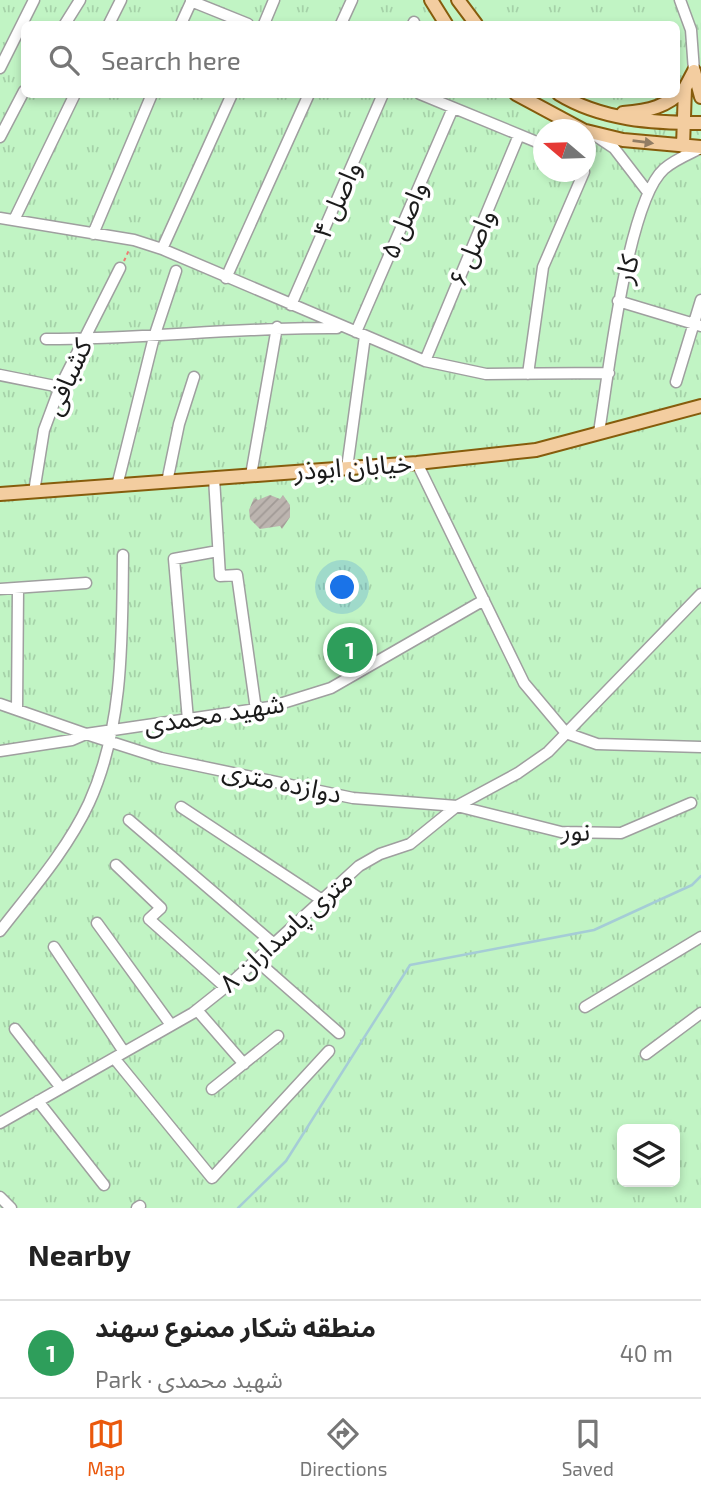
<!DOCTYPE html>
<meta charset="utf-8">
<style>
body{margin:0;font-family:"Exo 2","Noto Sans Arabic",sans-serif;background:#f2f2f2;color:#222}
.controls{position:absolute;right:21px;bottom:21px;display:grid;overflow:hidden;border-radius:10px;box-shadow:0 4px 10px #0003}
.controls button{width:63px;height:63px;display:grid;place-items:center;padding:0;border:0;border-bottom:2px solid #e0e0e0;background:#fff;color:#222;font:35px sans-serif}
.compass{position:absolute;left:533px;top:119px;width:63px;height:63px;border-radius:50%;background:#fff;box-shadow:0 4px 10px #0003;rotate:289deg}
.you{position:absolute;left:343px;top:588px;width:24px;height:24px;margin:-18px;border:5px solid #fff;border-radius:50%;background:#1a73e8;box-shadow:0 0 0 10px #1a73e833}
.badge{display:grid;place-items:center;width:46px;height:46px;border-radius:50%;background:#ea580c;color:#fff;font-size:23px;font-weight:700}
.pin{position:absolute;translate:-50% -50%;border:4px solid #fff;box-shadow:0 2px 7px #0006}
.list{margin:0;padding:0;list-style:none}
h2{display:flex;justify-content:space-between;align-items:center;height:91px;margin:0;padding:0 28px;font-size:30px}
h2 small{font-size:23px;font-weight:400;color:#767676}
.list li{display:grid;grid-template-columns:46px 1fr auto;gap:21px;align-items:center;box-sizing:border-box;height:98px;padding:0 28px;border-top:2px solid #e0e0e0}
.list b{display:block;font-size:26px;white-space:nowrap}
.list p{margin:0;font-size:23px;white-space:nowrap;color:#767676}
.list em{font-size:23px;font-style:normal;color:#767676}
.icon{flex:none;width:38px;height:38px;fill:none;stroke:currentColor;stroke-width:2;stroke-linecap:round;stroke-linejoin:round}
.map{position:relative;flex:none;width:701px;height:1208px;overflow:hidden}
.search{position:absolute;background:#fff;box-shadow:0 4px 10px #0003;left:21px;right:21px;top:21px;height:77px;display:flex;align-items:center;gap:18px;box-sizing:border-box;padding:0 24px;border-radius:10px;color:#767676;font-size:26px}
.sheet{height:189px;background:#fff}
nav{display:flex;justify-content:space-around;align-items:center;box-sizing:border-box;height:98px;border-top:2px solid #e0e0e0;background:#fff;font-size:19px;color:#767676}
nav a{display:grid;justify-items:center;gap:4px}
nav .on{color:#ea580c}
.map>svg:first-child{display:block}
</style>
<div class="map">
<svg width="701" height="1208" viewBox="0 0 701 1208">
<defs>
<pattern id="park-tufts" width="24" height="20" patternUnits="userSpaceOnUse" patternTransform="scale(1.75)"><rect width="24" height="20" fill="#c1f4c4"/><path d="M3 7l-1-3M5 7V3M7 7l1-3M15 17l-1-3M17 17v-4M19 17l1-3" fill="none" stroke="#a5d1a8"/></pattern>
<pattern id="building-hatch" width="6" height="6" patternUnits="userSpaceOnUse" patternTransform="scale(1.75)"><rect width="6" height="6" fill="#bcb4af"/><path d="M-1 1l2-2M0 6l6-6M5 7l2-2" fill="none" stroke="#a19a96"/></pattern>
</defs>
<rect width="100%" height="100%" fill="#ece8e2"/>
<path fill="url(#park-tufts)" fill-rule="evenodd" d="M0,0h701v1208h-701zM24,24h652v70h-652zM544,130h42v42h-42zM622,1129h53v53h-53z"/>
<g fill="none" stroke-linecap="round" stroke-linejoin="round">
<path stroke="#a5ccd6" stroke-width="2.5" d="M238,1208l48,-47 124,-196 184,-35 98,-45 9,-9"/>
</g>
<path fill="url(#building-hatch)" d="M270,495l10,4 3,-4 7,10v12l-8,12 -2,-3 -20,3 -10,-10 -1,-9 5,-12 4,2z"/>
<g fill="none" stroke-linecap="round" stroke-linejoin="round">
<g stroke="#9f9f9f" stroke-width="13">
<path id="minor" d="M680,0l11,30 3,41
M191,1l57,23
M65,24l15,-24
M109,24l12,-24
M181,24l11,-24
M264,24l10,-24
M341,24l11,-24
M413,24l1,-2
M0,68l34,-68
M420,94l124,51
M596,136l18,12 33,43
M0,137l24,-46
M0,218l134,22 28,9 263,112 61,13 123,-1
M14,220l61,-126
M93,234l59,-140
M162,249l70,-155
M226,278l83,-184
M618,301l83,25
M291,305l92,-211
M356,332l97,-224
M46,339c98,0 194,-12 291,-11
M425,361l94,-226
M528,374l15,-107 41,-95
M0,375l60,12
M676,382l25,-82
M599,432c9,-54 28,-230 65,-263 10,-9 25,-15 37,-21
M417,463l107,220 42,50 31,11 104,3
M347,468l18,-132
M251,475l26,-148
M214,478l6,98 17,-1 19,135
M167,482l12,-58 15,-47
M117,486l37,-149 22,-66
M34,492l10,-62 16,-43 60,-119
M0,589l86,-6
M0,704l86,30 184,-27 61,-19 153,-88
M17,710l1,-121
M188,720l-14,-161 44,-8
M0,751l72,-11 14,-6 75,24 192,40 104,8 104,26 60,1 70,-30
M181,807l141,93
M129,820l145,124
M116,865l45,43 -12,11 76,68
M97,923l74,102
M0,931c31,-40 67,-81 89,-128 35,-77 33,-165 34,-248
M54,947l70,105
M256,960l83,73
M585,1007l116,-70
M197,1010l47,54
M15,1029l46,59
M646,1054l55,-41
M114,1058l98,120 117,-127
M212,1089l66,-53
M38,1101l66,84
M0,1123l193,-110 39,-31 127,-116 21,-12 30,-10 47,-38 61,-33 30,-21 153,-158
M0,1197l11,11
M137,1208l3,-2"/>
</g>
<g stroke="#865c0c" stroke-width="16">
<path id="major" d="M431,0l15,24
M458,0l18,24
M694,71l7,26
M516,94l67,36
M559,94c42,26 94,29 142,29
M623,113c26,-2 44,-6 62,-25
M586,131l37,9 78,7
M683,146l2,-58 9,-17
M0,494l417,-31 119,-13 165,-44"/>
</g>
<path stroke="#ed7c72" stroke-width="2" stroke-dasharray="3.5 3.5" stroke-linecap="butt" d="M124,261l5,-11"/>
<use href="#minor" stroke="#fff" stroke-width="10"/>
<use href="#major" stroke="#f3cda0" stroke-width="12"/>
</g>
<defs><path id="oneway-solid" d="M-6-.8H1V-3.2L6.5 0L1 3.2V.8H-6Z" transform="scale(1.75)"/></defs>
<use fill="#927d64" href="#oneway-solid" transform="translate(643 142) rotate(7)"/>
<g text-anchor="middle" stroke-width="7" stroke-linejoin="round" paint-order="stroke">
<g font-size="26" fill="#1b1b1b" stroke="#fff">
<text transform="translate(337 200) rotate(-66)" y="9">واصل ۴</text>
<text transform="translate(404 220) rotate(-67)" y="9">واصل ۵</text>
<text transform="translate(472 248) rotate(-67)" y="9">واصل ۶</text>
<text transform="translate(627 269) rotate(-75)" y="9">کار</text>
<text transform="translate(68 377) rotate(-66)" y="9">کشبافی</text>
<text transform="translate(353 467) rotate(-4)" y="9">خیابان ابوذر</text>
<text transform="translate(214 714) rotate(-9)" y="9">شهید محمدی</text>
<text transform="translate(282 782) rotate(12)" y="9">دوازده متری</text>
<text transform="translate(576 831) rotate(4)" y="9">نور</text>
<text transform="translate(286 931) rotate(-42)" y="9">۸ متری پاسداران</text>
</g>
</g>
</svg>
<div class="controls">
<button><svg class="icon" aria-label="layers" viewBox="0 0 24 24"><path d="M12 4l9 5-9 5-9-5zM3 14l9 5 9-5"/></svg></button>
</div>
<svg class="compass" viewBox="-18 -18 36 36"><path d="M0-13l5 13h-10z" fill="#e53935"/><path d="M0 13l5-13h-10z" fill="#767676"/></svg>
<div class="you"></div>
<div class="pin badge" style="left:350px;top:650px;background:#2e9e5b">1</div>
<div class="search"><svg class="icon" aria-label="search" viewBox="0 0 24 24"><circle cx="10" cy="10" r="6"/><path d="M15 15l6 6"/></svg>Search here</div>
</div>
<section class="sheet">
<h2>Nearby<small></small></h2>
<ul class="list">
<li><span class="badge" style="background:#2e9e5b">1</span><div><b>منطقه شکار ممنوع سهند</b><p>Park · شهید محمدی</p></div><em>40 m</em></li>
</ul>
</section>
<nav>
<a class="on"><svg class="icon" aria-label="map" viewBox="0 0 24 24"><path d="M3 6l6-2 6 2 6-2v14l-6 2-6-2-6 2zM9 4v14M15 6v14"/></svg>Map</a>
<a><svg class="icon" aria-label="directions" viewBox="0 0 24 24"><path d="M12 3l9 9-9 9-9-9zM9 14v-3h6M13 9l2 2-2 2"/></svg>Directions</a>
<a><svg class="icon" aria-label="saved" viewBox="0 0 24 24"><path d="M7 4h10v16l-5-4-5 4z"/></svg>Saved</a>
</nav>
